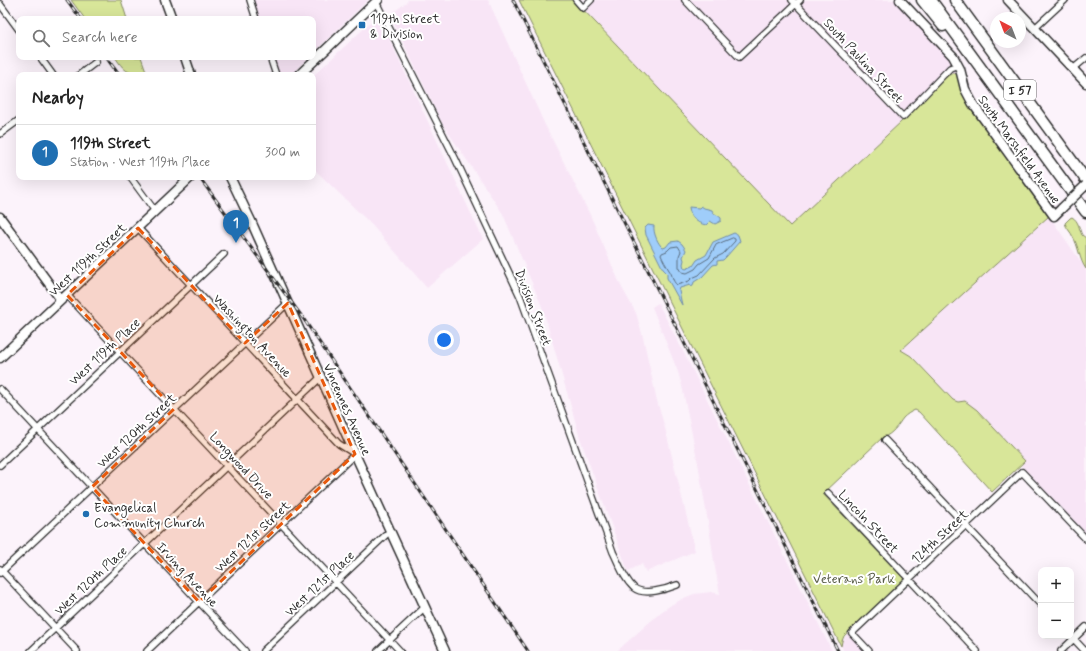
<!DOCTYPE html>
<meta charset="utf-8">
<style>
body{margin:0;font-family:Mynerve,sans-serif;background:#f6f6f6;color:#222}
.controls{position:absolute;right:12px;bottom:12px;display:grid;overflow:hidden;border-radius:8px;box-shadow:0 4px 16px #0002}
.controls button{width:36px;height:36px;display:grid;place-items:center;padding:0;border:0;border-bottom:1px solid #e0e0e0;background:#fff;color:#222;font:20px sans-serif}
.compass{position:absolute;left:990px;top:12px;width:36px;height:36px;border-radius:50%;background:#fff;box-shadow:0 4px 16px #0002;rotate:318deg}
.you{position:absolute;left:444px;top:340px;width:14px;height:14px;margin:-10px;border:3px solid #fff;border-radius:50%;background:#1a73e8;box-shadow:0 0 0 6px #1a73e833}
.badge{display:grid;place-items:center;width:26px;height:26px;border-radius:50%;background:#1f6fb2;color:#fff;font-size:13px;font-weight:700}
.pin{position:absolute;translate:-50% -33px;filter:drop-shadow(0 1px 2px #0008)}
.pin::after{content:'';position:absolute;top:21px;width:14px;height:12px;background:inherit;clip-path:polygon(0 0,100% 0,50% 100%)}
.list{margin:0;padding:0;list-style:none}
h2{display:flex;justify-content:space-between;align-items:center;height:52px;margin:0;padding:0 16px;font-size:17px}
h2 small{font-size:13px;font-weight:400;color:#767676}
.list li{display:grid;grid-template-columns:26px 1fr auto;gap:12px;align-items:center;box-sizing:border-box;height:56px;padding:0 16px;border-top:1px solid #e0e0e0}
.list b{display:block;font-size:15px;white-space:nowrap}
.list p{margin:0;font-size:13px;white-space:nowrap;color:#767676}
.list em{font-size:13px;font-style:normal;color:#767676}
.icon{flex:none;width:22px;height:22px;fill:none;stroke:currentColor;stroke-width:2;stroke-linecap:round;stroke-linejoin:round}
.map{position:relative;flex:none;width:1086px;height:651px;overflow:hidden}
.search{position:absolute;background:#fff;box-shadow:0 4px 16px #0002;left:16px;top:16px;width:300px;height:44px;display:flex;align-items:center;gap:10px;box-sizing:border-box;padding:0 14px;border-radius:8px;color:#767676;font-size:15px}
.panel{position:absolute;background:#fff;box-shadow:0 4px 16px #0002;left:16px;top:72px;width:300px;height:108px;border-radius:8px}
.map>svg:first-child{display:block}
</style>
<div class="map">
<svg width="1086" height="651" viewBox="0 0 1086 651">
<rect width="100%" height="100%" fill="#fcf3fb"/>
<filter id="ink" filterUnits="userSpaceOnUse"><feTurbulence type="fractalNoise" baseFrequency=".025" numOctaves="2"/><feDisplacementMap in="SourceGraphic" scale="8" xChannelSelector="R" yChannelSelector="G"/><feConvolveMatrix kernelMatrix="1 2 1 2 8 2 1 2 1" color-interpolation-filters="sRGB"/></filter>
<g filter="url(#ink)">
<path fill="#f8e5f6" d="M252,0h116l-55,53v-34h-54z
M407,0h81l57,125 46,92 30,69 15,27 7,24 14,64 8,27 30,123 -49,21 -4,-8 -14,7 -48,-133 -37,-129 -40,-95 -61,-91 -52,-108 18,-14z
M592,0h303l53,56 10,18 -21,12 -19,20 -128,121 -207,-218z
M373,20l10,6 100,213 -56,49 -57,-65 -57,-55v-92z
M272,57h37l-19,18h-12z
M1049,216l37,53v264l-65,-68 4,-4 -60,-60 -7,1 -5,-2 -41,-44 -11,-6z
M658,303l32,62 142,286h-215l44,-39 10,-7 13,-7 10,-4 17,-2 9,2 -6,-32 -3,-22 -13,-77 -16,-77 -4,-14 -26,-65z
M848,633l16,18h-20l-3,-5 1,-5z"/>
<path fill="#d8e699" stroke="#828862" d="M71,0h50l6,19h-42z
M519,0h55l216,226 128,-120c9,-9 23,-27 33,-32 3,-2 4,-1 7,0l6,22 5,10 80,110 -148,134 10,6 42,44 5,2 7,-1 12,9 48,51 -33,31 -73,-80 -4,-2c-5,2 -9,5 -12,8 -5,7 -11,17 -20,19l-60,57 81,85 -60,57 -2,5 -1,5z
M115,57h26l5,14v4c-3,0 -4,-1 -7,-2 -2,0 -4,0 -7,0 -8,-2 -12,-9 -17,-16z
M1072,217c7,4 7,12 10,18l4,3v31c-7,-10 -7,-22 -13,-32 -2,-5 -7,-9 -8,-14l5,-5z"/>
<path fill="#9fcdfa" stroke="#718ca7" d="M701,206l3,2 8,2c1,4 6,5 9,8v3l-6,3 -5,-3 -4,4c-10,-2 -16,-8 -17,-18l10,1z
M648,225l6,1c-1,7 4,18 9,22l3,-1 4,-5 8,-1 4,3 4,6 -3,7 1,3 -1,4 1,4 2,1 7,-3 4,-6 9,-5 7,-13 21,-9 4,2 2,6 -14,16 -3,3 -6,1v3l-4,1 -11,12 -8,5 -1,4 -2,1 -1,-2 -10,3 -1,3 3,14 -15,-27v-5l-4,-4 -17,-34 -1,-7z"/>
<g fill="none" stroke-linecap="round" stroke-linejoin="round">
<path stroke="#596c7e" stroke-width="1" d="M733,238l2,1v2l-12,13 -8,4 -16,17 -7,3 -3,3 -12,4c-5,-4 -4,-10 -8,-15 -3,-5 -6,-10 -8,-15l1,-2 5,-2 4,-4 7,-1 3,5 -2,5v11l3,5 5,1 8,-4 4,-5 10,-6 7,-13z"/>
<g stroke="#2b2b2b" stroke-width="8">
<path id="street" d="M250,0l6,19
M576,0l7,8 8,-8
M685,0l54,57 61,-57
M792,0l111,117 47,-49 8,-3
M376,2l79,156 65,138 93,256c6,12 11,27 21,36 10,8 33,1 43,-3
M0,4l19,26
M1035,28l30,-28
M40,57l13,18
M270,57l6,18
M1073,69l13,-11
M79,75l17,-13
M0,134l19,-14
M130,177l25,34
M138,228l201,216 16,10 -208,197
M67,295l333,356
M0,389l245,262
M885,440l156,165
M0,465l224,-211
M828,493l149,158
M0,569l77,82
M0,573l288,-270
M1071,636l14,15
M31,651l290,-274
M263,651l127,-120
M378,651l47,-44
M869,651l-17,-18 170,-161 64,67
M1061,651l25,-24"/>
</g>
<g stroke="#2b2b2b" stroke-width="11">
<path id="secondary" d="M165,0l7,19
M900,0l53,56 7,13 5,20 8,15 81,112 8,-8
M1008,0l78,83
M185,57l6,18
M299,75l79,-75
M230,177l21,44 104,233 90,197
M0,217l61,83
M0,358l191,-181"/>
</g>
<g stroke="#2b2b2b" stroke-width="13">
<path id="highway" d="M922,0l21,26
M931,0l155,212
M955,0l131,180"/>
</g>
<use href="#street" stroke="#fff" stroke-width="5.5"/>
<use href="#secondary" stroke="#fff" stroke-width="8"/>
<use href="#highway" stroke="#fff" stroke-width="10"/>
<g stroke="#2b2b2b" stroke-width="3">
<path id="rail" d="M67,0l14,19
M513,0l325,651
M106,57l13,18
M199,177l104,141 225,333"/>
</g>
<use href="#rail" stroke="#fff" stroke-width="1.5" stroke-dasharray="4.5" stroke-linecap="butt"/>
<g stroke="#2b2b2b" stroke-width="11" stroke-linecap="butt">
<path id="secondary-bridge" d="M1062,208l24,-23"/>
</g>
<use href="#secondary-bridge" stroke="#fff" stroke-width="8"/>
</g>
</g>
<path fill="#e8590c" fill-opacity="0.2" stroke="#e8590c" stroke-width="3" stroke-dasharray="8 5" stroke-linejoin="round" d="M138,228l107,115 43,-40 67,151 -156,148 -107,-115 82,-78 -107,-114z"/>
<g fill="#1f6fb2" stroke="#fff" stroke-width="1.5">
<rect x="358" y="21" width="8" height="8" rx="2"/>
<circle cx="86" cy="514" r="4"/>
</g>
<g text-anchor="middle" stroke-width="4" stroke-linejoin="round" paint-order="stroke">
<rect fill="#fff" stroke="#6b6b6b" stroke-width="1" x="1004" y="80" width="32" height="20" rx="3"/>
<g font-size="12" font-weight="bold" fill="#2b2b2b">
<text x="1020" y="94">I 57</text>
</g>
<g font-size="13" fill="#2b2b2b" stroke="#fff" text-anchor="start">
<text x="370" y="23">119th Street<tspan x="370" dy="15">&amp; Division</tspan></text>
<text x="94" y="512">Evangelical<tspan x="94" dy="15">Community Church</tspan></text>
</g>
<g font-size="13" fill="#2b2b2b" stroke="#fff">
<text transform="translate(864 60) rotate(47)" y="5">South Paulina Street</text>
<text transform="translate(1020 149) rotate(54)" y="5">South Marshfield Avenue</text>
<text transform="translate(87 259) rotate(-43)" y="5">West 119th Street</text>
<text transform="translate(534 307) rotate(69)" y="5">Division Street</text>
<text transform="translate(253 335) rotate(47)" y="5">Washington Avenue</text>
<text transform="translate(104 351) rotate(-43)" y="5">West 119th Place</text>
<text transform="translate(348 409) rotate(66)" y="5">Vincennes Avenue</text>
<text transform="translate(136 430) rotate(-43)" y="5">West 120th Street</text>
<text transform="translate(242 465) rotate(47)" y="5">Longwood Drive</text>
<text transform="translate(869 521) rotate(47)" y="5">Lincoln Street</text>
<text transform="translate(252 536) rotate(-43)" y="5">West 121st Street</text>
<text transform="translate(939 536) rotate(-43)" y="5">124th Street</text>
<text transform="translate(188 574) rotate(47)" y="5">Irving Avenue</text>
<text transform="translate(90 580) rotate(-43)" y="5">West 120th Place</text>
<text transform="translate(319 583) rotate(-43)" y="5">West 121st Place</text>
</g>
<g font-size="13" fill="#565a46" stroke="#fff">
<text x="854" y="583">Veterans Park</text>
</g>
</g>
</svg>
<div class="controls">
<button>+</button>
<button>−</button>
</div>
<svg class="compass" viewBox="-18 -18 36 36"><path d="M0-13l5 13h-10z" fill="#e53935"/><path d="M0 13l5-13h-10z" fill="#767676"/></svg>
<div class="you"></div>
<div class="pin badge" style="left:236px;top:243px">1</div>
<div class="search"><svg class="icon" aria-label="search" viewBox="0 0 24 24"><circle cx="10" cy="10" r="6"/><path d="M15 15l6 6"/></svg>Search here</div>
<section class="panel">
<h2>Nearby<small></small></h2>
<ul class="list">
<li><span class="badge">1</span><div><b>119th Street</b><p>Station · West 119th Place</p></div><em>300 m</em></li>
</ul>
</section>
</div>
